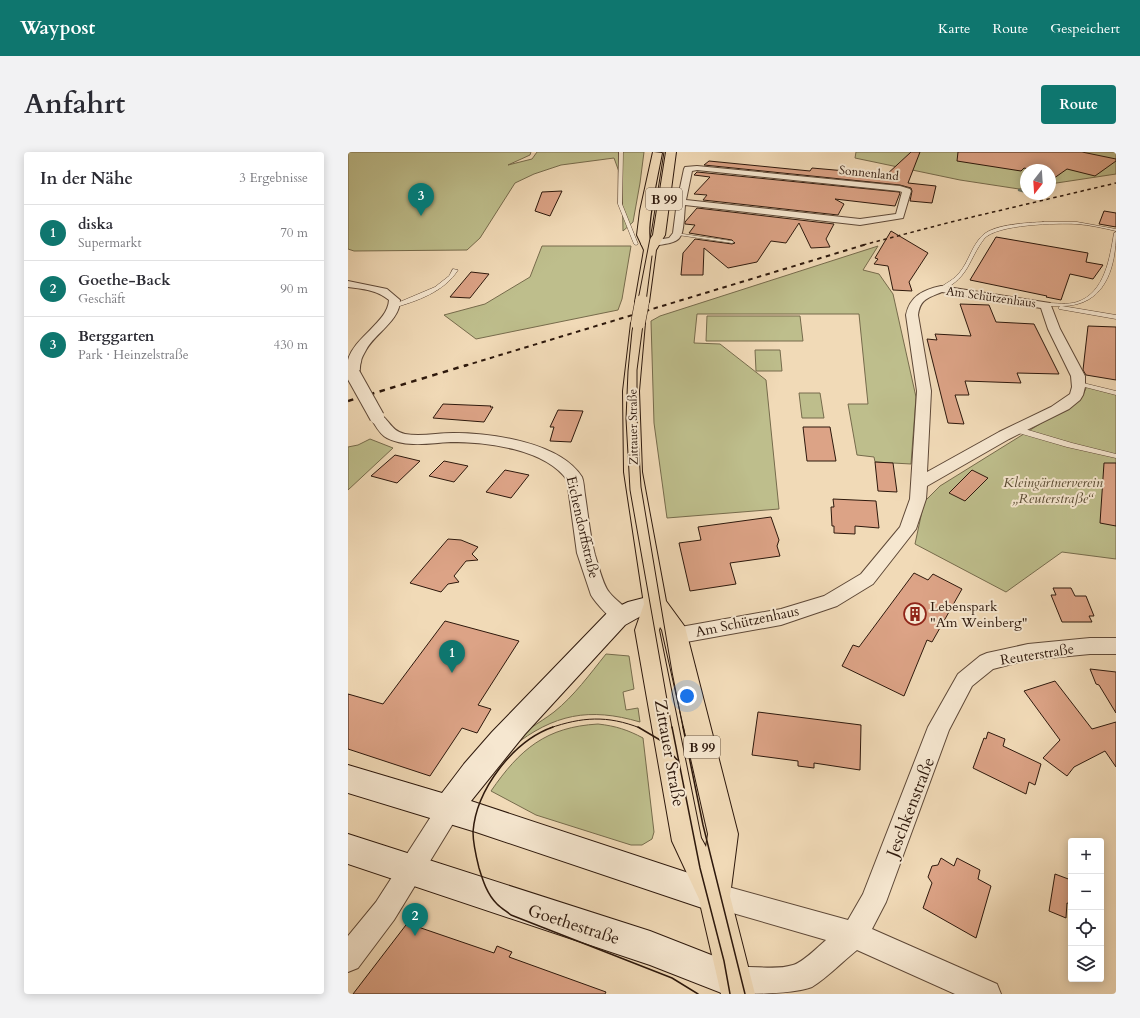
<!DOCTYPE html>
<html lang="de">
<meta charset="utf-8">
<style>
body{margin:0;font-family:Cardo,serif;background:#f2f2f3;color:#2b2b33}
.controls{position:absolute;right:12px;bottom:12px;display:grid;overflow:hidden;border-radius:4px;box-shadow:0 2px 10px #0003}
.controls button{width:36px;height:36px;display:grid;place-items:center;padding:0;border:0;border-bottom:1px solid #e1e1e2;background:#fff;color:#2b2b33;font:20px sans-serif}
.compass{position:absolute;left:672px;top:12px;width:36px;height:36px;border-radius:50%;background:#fff;box-shadow:0 2px 10px #0003;rotate:197deg}
.you{position:absolute;left:339px;top:544px;width:14px;height:14px;margin:-10px;border:3px solid #fff;border-radius:50%;background:#1a73e8;box-shadow:0 0 0 6px #1a73e833}
.badge{display:grid;place-items:center;width:26px;height:26px;border-radius:50%;background:#0f766e;color:#fff;font-size:13px;font-weight:700}
.pin{position:absolute;translate:-50% -33px;filter:drop-shadow(0 1px 2px #0008)}
.pin::after{content:'';position:absolute;top:21px;width:14px;height:12px;background:inherit;clip-path:polygon(0 0,100% 0,50% 100%)}
.list{margin:0;padding:0;list-style:none}
h2{display:flex;justify-content:space-between;align-items:center;height:52px;margin:0;padding:0 16px;font-size:17px}
h2 small{font-size:13px;font-weight:400;color:#7c7c81}
.list li{display:grid;grid-template-columns:26px 1fr auto;gap:12px;align-items:center;box-sizing:border-box;height:56px;padding:0 16px;border-top:1px solid #e1e1e2}
.list b{display:block;font-size:15px;white-space:nowrap}
.list p{margin:0;font-size:13px;white-space:nowrap;color:#7c7c81}
.list em{font-size:13px;font-style:normal;color:#7c7c81}
.icon{flex:none;width:22px;height:22px;fill:none;stroke:currentColor;stroke-width:2;stroke-linecap:round;stroke-linejoin:round}
.map{position:relative;flex:none;width:768px;height:842px;overflow:hidden;border-radius:4px}
header{display:flex;align-items:center;gap:24px;box-sizing:border-box;height:56px;padding:0 20px;background:#0f766e;color:#fff}
header strong{font-size:19px}
nav{display:flex;gap:22px;margin-inline-start:auto;font-size:14px}
.intro{display:flex;align-items:center;justify-content:space-between;box-sizing:border-box;height:96px;padding:0 24px}
h1{margin:0;font-size:28px}
.button{padding:10px 18px;border-radius:4px;background:#0f766e;color:#fff;font-size:14px;font-weight:700}
main{display:flex;gap:24px;padding:0 24px}
aside{flex:1;background:#fff;border-radius:4px;box-shadow:0 2px 10px #0003}
.map>svg:first-child{display:block}
</style>
<header>
<strong>Waypost</strong>
<nav><a>Karte</a><a>Route</a><a>Gespeichert</a></nav>
</header>
<div class="intro"><h1>Anfahrt</h1><a class="button">Route</a></div>
<main>
<aside>
<h2>In der Nähe<small>3 Ergebnisse</small></h2>
<ul class="list">
<li><span class="badge">1</span><div><b>diska</b><p>Supermarkt</p></div><em>70 m</em></li>
<li><span class="badge">2</span><div><b>Goethe-Back</b><p>Geschäft</p></div><em>90 m</em></li>
<li><span class="badge">3</span><div><b>Berggarten</b><p>Park · Heinzelstraße</p></div><em>430 m</em></li>
</ul>
</aside>
<div class="map">
<svg width="768" height="842" viewBox="0 0 768 842">
<rect width="100%" height="100%" fill="#f1dab7"/>
<filter id="stains"><feTurbulence type="fractalNoise" baseFrequency=".005" numOctaves="4"/><feColorMatrix values="0 0 0 0 .2 0 0 0 0 .09 0 0 0 0 .02 0 0 0 .5 -.17"/></filter>
<radialGradient id="worn" r=".72"><stop offset=".6" stop-color="#630" stop-opacity="0"/><stop offset="1" stop-color="#630" stop-opacity=".3"/></radialGradient>
<path fill="#bebe8c" stroke="#766b4c" d="M0,0h183l-1,3 -22,10 24,-6 5,-7h107l-4,31 -7,39 -10,9 -1,-51 -8,-22 -53,7 -27,9 -19,9 -35,55 -13,12 -113,1 -6,-2z
M508,0h260v22l-66,10v-14h-24v18l-7,1 -59,-9 -105,-22z
M194,94h89l-9,53 -4,11 -142,29 -32,-24 41,-11 45,-27z
M530,94l-15,24 16,4 14,20 23,103 -5,67 -36,-2 -1,-5 -17,-2 -9,-51h20l-9,-90h-162l-3,29 26,1 46,36 13,129 -112,9 -13,-95 -3,-102 9,-5z
M359,164h93l3,25h-97z
M407,198h25l2,21h-26z
M739,234l29,7v166l-54,-7 -56,40 -91,-48 9,-42 16,-16 132,-82 11,-9z
M451,241h21l4,25h-22z
M22,287l23,9 -45,42v-43l10,-2z
M258,502l23,2 5,33 -11,3 3,18 12,-2 2,14c-51,-15 -86,-8 -128,25 14,-19 25,-22 42,-35 20,-16 36,-38 52,-58z
M250,572c18,2 30,6 45,14l11,94 -2,7 -10,6h-11l-95,-30 -45,-24c29,-42 55,-64 107,-67z"/>
<g fill="none" stroke-linecap="round" stroke-linejoin="round">
<path stroke="#6f7a6b" stroke-width="2.5" d="M671,38l7,2
M683,42l6,3"/>
</g>
<path fill="#dca386" stroke="#2d180c" d="M563,0h9l-12,31 28,3 -4,17 -22,-2 2,-10 -1,-3 -11,-3 -196,-20 5,-4 101,10 2,-3 34,3 -1,1 40,4z
M610,0h124l34,7v2l-21,15 -28,-7 -17,12v-11h-17l-9,-2 -3,3 -64,-10z
M349,20l202,20 1,1 -5,13 -60,-7 9,5 -6,11 -135,-15 4,-5 -13,-1 16,-17 -16,-2z
M214,39l-12,25 -15,-5 7,-19z
M349,56l137,16 -8,15 4,8 -19,1 -12,-25 -13,20 -15,-2 -14,21 -29,6 -24,-20 -1,27h-22l2,-22 12,-14 37,5 3,-1 -3,-3 -43,-7 6,-8 -10,-1v-2z
M756,59l12,2v14l-17,-3z
M543,79l37,22 -19,29 3,9 -19,-1 -5,-24 -14,-2 4,-5 -3,-1z
M648,85l92,16 -2,9 17,3 -10,14 -23,-5 -9,26 -15,-3 1,-1 -77,-16z
M123,120l18,2 -19,24 -20,-1z
M612,152l29,1 7,17 38,2 25,50 -42,-1 4,10 -56,-2 4,14h-14l9,29 -16,-1 -21,-84 10,1 -2,-6 36,2z
M740,174l28,1v53l-30,-5 -3,-5z
M95,252l48,2 -1,1h3l-9,15 -51,-4z
M210,258l25,1 -12,31 -21,-1 4,-14h-4z
M455,275h27l6,34h-29z
M47,303l25,6 -23,22 -26,-7z
M96,309l24,5 -14,16 -25,-6z
M527,310l18,1 4,29 -19,-1z
M756,311h12v63l-16,-3z
M157,318l24,5 -18,23 -25,-6z
M624,318l16,8 -23,23 -16,-8z
M485,347l43,2 3,27 -24,-2v8l-21,-1v-7h-2l-1,-19h3z
M423,365l8,23 -2,6 3,10 -50,7 6,21 -46,7 -11,-48 22,-3 -3,-13z
M100,387l13,1 17,7 -6,7 6,6 -12,1 -12,15 5,6 -11,2 -7,8 -31,-9z
M566,421l14,7 5,-6 29,15 -30,53 -5,-2 -23,56 -62,-30 11,-21 6,2z
M705,436h18l4,8h11l8,20h-5l3,6h-30l-11,-27h5z
M97,469l74,20 -41,64 13,4 -14,24 -15,-5 -32,48 -82,-27v-55l35,10z
M742,517l26,3v41l-17,-28 -3,-1z
M707,529l37,48 24,-7v45l-11,-16 -31,16 -7,9 -24,-18 17,-18 -36,-49z
M410,560l103,13 -1,45 -46,-7v5l-16,-2v-5l-46,-6z
M640,580l17,7 -2,7 38,18 -6,21 -6,-3 -3,12 -53,-26 11,-30 2,1z
M593,706l13,8 3,-8 23,12 -2,9 13,7 -15,52 -53,-30 9,-25 -4,-6 4,-11 6,-1z
M707,722l16,6v24l-4,-1 -1,15 -17,-7z
M61,769l12,7 73,25 3,-7 15,6 -3,5 97,35 -1,2h-252z"/>
<g fill="none" stroke-linecap="round" stroke-linejoin="round">
<g stroke="#5e4837" stroke-width="1">
<path id="lane" d="M271,0h4l-1,52 16,40 -2,1 -2,-1 -16,-40z
M695,70h34l39,7v2c-13,-3 -26,-6 -39,-7 -19,-1 -81,0 -93,15 -16,21 -14,37 -41,51l-5,-1c8,-6 16,-9 22,-17 9,-11 12,-27 23,-37 12,-11 44,-12 60,-13z
M768,80c0,36 -11,74 -54,74l54,9v4l-57,-10 -1,-1 2,-2h-16v-2l2,-1c10,0 22,2 31,-1 28,-9 33,-45 37,-69z
M328,81l56,8 2,1 -2,1 -54,-8h-2z
M105,117l5,1c-14,22 -41,31 -65,38l-3,-2 45,-19 14,-11z
M731,230l37,9v4l-39,-10 -1,-1z
M664,275h6l54,16 44,11v4l-49,-11 -55,-16z"/>
</g>
<g stroke="#5e4837" stroke-width="2">
<path id="street" d="M349,14l203,20 10,3 1,2 -8,27 -43,7 -175,-20c-3,39 0,36 -39,42l-3,-1 -2,-2 2,-2 26,-4 4,-5 4,-31 7,-33 1,-2zM349,18l202,21 3,1 -6,22 -36,5 -174,-19 6,-29z
M0,129l39,8 13,11c0,21 -25,33 -34,50 -2,4 -5,8 -5,12 -2,5 0,10 -3,15l-5,1 -5,-2c0,-5 0,-11 0,-16 6,-23 40,-38 41,-60 -12,-10 -26,-11 -41,-13z
M593,134l109,17 10,26 25,47v11l-2,8 -3,5 -11,9 -60,30 -82,47 -1,13 -10,30 -43,55 -36,22 -56,19 -106,19 -7,-2 -3,-6 3,-6 7,-2 106,-19 43,-13 37,-22 39,-47 10,-28 7,-108 -11,-76c4,-19 17,-25 35,-29zM594,140l99,16 7,21 23,47 1,11 -2,7 -19,13 -52,25 -72,40 4,-81 -13,-76c2,-16 10,-17 24,-23z
M29,261c11,3 13,18 28,21 16,3 32,-1 48,-1 38,0 107,9 129,44 2,5 2,12 3,18 3,19 5,41 10,60 3,9 8,30 14,37 7,9 17,14 23,24l-3,5c-2,1 -4,2 -7,3 -8,0 -27,-22 -31,-29l-14,-42 -10,-73c-22,-31 -80,-38 -116,-38 -20,1 -44,6 -64,-4 -8,-4 -12,-14 -17,-21l2,-3z
M742,486h26v16h-26l-62,6 -35,9 -21,17 -23,44 -63,172 -14,27 125,55 4,10h-46l-98,-44c-15,12 -29,27 -45,37 -18,7 -58,7 -80,7l-7,-3 -4,-10 4,-10c21,-9 46,1 68,-6 9,-2 25,-18 33,-25l-121,-35 -4,-9 4,-9 9,-4 134,37 15,-26 65,-167 30,-53 22,-18 7,-3 41,-9z
M101,645l8,4 4,8 -4,8 -63,103 -36,48 -10,4v-36l28,-34 65,-101z"/>
</g>
<g stroke="#2d180c" stroke-width="2">
<path id="secondary" d="M307,443l8,3 3,6 -3,6 -22,6 -16,9 -100,109 -54,67 254,84 5,11 -5,11 -11,5 -238,-80 -128,-39v-28l94,28 22,-29 28,-32 117,-121 19,-9z
M0,682l302,97 97,38 5,12 -5,12 -23,1 -74,-29 -302,-101z"/>
</g>
<g stroke="#2d180c" stroke-width="2">
<path id="primary" d="M305,0l9,1c-3,17 -16,73 -12,86l3,-4 13,-83h10l-11,83 -9,15 -7,52 -2,3 -5,1 -5,-1 -2,-3 9,-52 -7,-15 3,-24z
M290,167l5,1 2,3 -6,68 3,81 24,129 19,26 53,207 -8,62 25,98h-34l-22,-95 -27,-58 -37,-211 9,-26 -20,-132 -1,-81 8,-68 2,-3zM312,475l2,3 46,204 -2,13 -5,-9 -42,-208z"/>
</g>
<use href="#lane" fill="#f6e7d0" fill-rule="evenodd"/>
<use href="#street" fill="#f6e7d0" fill-rule="evenodd"/>
<use href="#secondary" fill="#f6e7d0" fill-rule="evenodd"/>
<use href="#primary" fill="#f1dab7" fill-rule="evenodd"/>
<path stroke="#2d180c" stroke-width="1" d="M316,0l-12,76 -20,103 -4,40 -2,48 4,71 42,238
M304,104l-15,114v48l4,69 31,185 11,56
M202,576c32,-11 57,-13 90,0"/>
<path stroke="#2d180c" stroke-width="1.5" d="M205,575c-40,14 -77,63 -80,105 0,12 3,24 6,36 4,13 8,26 18,36 4,4 9,7 14,11l161,63 26,16
M290,575l22,13 18,21
M324,575l28,141 24,93 6,33
M335,575l20,98 42,169"/>
<path stroke="#2d180c" stroke-width="1.5" stroke-dasharray="3.5 3.5" stroke-linecap="butt" d="M515,93l88,-23 165,-39"/>
<path stroke="#2d180c" stroke-width="2" stroke-dasharray="4.5 4.5" stroke-linecap="butt" d="M116,214l403,-122"/>
<path stroke="#2d180c" stroke-width="2.5" stroke-dasharray="5.5 5.5" stroke-linecap="butt" d="M0,249l119,-36"/>
<g stroke="#5e4837" stroke-width="16" stroke-linecap="butt">
<path id="street-bridge" d="M5,222l24,43"/>
</g>
<g stroke="#2d180c" stroke-width="15" stroke-linecap="butt">
<path id="primary-bridge" d="M290,171l4,-21"/>
</g>
<use href="#street-bridge" stroke="#f6e7d0" stroke-width="14"/>
<use href="#primary-bridge" stroke="#f1dab7" stroke-width="14"/>
</g>
<defs>
<g id="building-ring" transform="scale(1.15)"><circle r="9.5" fill="#f6e7d0" stroke="#8f2418" stroke-width="1.5"/><path d="M-4-6H4V6H1V3H-1V6H-4ZM-2.5-4.3h1.7v1.8h-1.7ZM.8-4.3h1.7v1.8H.8ZM-2.5-1h1.7V.8h-1.7ZM.8-1h1.7V.8H.8Z" fill="#8f2418"/></g>
</defs>
<g fill-rule="evenodd">
<use href="#building-ring" x="567" y="462"/>
</g>
<g text-anchor="middle" stroke-width="4" stroke-linejoin="round" paint-order="stroke">
<g font-size="12" fill="#2d180c" stroke="#f6e7d0">
<text transform="translate(521 21) rotate(6)" y="4">Sonnenland</text>
<text transform="translate(643 145) rotate(8)" y="4">Am Schützenhaus</text>
<text transform="translate(285 275) rotate(-91)" y="4">Zittauer Straße</text>
</g>
<g fill="#f6e7d0" stroke="#695647" stroke-width="1">
<rect x="298" y="36" width="36" height="22" rx="3"/>
<rect x="336" y="584" width="36" height="22" rx="3"/>
</g>
<g font-size="13" font-weight="bold" fill="#2d180c">
<text x="316" y="52">B 99</text>
<text x="354" y="600">B 99</text>
</g>
<g font-size="14" font-style="italic" fill="#584a32" stroke="#f6e7d0">
<text x="705" y="335">Kleingärtnerverein<tspan x="705" dy="16">„Reuterstraße“</tspan></text>
</g>
<g font-size="14" fill="#2d180c" stroke="#f6e7d0">
<text transform="translate(235 375) rotate(77)" y="5">Eichendorffstraße</text>
<text transform="translate(399 469) rotate(-12)" y="5">Am Schützenhaus</text>
<text transform="translate(689 502) rotate(-9)" y="5">Reuterstraße</text>
</g>
<g font-size="14" fill="#2d180c" stroke="#f6e7d0" text-anchor="start">
<text x="582" y="459">Lebenspark<tspan x="582" dy="16">"Am Weinberg"</tspan></text>
</g>
<g font-size="17" fill="#2d180c" stroke="#f6e7d0">
<text transform="translate(322 601) rotate(80)" y="6">Zittauer Straße</text>
<text transform="translate(562 655) rotate(-69)" y="6">Jeschkenstraße</text>
<text transform="translate(226 772) rotate(18)" y="6">Goethestraße</text>
</g>
</g>
<rect width="100%" height="100%" filter="url(#stains)"/>
<rect width="100%" height="100%" fill="url(#worn)"/>
</svg>
<div class="controls">
<button>+</button>
<button>−</button>
<button><svg class="icon" aria-label="locate" viewBox="0 0 24 24"><circle cx="12" cy="12" r="6"/><path d="M12 2v4M12 18v4M2 12h4M18 12h4"/></svg></button>
<button><svg class="icon" aria-label="layers" viewBox="0 0 24 24"><path d="M12 4l9 5-9 5-9-5zM3 14l9 5 9-5"/></svg></button>
</div>
<svg class="compass" viewBox="-18 -18 36 36"><path d="M0-13l5 13h-10z" fill="#e53935"/><path d="M0 13l5-13h-10z" fill="#7c7c81"/></svg>
<div class="you"></div>
<div class="pin badge" style="left:104px;top:521px">1</div>
<div class="pin badge" style="left:67px;top:784px">2</div>
<div class="pin badge" style="left:73px;top:64px">3</div>
</div>
</main>
